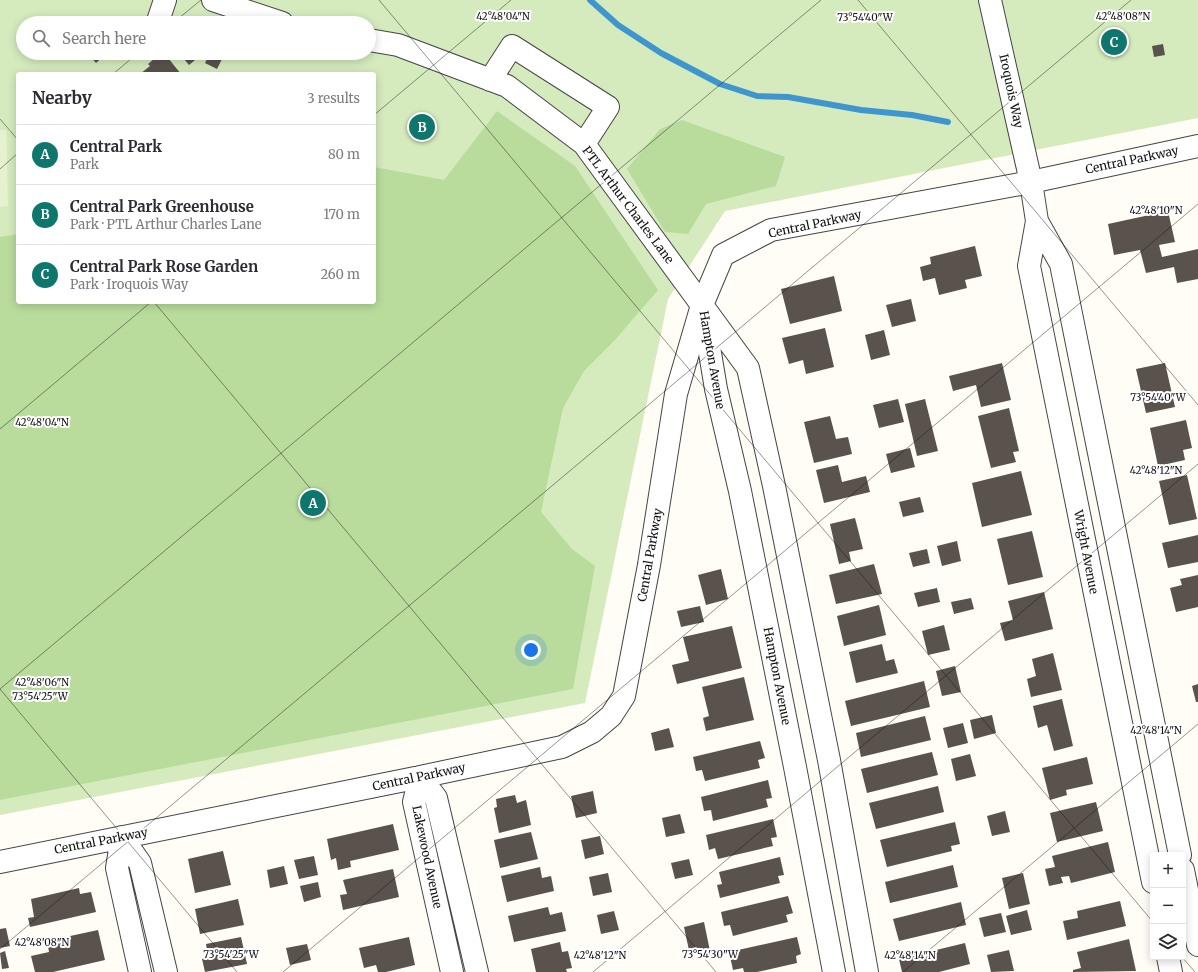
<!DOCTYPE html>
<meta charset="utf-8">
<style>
body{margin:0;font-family:Merriweather,serif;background:#f7f7f7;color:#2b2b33}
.controls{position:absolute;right:12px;bottom:12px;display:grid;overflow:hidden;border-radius:4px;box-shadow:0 2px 10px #0003}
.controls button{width:36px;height:36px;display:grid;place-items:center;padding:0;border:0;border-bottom:1px solid #e1e1e2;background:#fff;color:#2b2b33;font:20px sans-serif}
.you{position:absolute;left:531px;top:650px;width:14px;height:14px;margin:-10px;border:3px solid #fff;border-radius:50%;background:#1a73e8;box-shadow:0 0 0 6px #1a73e833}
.badge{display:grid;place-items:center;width:26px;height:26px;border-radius:50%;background:#0f766e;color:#fff;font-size:13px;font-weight:700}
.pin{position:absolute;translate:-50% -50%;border:2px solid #fff;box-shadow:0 1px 4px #0006}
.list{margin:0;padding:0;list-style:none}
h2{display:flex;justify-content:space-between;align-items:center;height:52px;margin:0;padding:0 16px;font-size:17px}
h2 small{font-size:13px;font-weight:400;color:#7c7c81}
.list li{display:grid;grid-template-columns:26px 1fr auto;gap:12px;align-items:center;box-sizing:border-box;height:60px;padding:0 16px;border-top:1px solid #e1e1e2}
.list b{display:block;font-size:15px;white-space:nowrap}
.list p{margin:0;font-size:13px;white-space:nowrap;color:#7c7c81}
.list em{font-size:13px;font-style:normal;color:#7c7c81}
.icon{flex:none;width:22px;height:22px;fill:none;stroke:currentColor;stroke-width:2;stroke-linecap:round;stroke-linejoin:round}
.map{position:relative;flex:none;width:1198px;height:972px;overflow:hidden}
.search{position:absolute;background:#fff;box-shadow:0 2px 10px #0003;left:16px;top:16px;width:360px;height:44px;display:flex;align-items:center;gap:10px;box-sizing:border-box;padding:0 14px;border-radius:22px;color:#7c7c81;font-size:15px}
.panel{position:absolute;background:#fff;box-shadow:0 2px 10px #0003;left:16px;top:72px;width:360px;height:232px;border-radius:4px}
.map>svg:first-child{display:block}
</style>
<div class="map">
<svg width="1198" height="972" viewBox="0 0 1198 972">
<rect width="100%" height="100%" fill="#fffdf5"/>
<path fill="#d5ebbd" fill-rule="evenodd" d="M0,0h1198v118l-473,93 -57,88 -83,404 -585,112zM23,23h346v30h-346zM18,74h356v228h-356z"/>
<path fill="#b9dc9c" d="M497,111l78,55 83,124 -43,50 -31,31 -21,37 -22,104 31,37 23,17 -22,123 -573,111v-563l18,-3v68h356v-135l70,13z
M682,120l103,37 -9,29 -70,18 -18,30 -23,-2 -38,-63 33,-40z"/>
<path fill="#e6f2cf" d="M0,130h6l2,76 -8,1z"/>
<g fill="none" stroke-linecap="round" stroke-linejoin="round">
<path stroke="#3f96cf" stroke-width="6" d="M590,0l28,25 43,28 59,31 37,12 31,1 73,13 51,5 36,7"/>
</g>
<path fill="#5a524d" d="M1163,44l2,11 -11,2 -2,-11z
M89,53h18l-11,10 -8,-9z
M161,53h3l17,21h-41l10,-8 -2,-2z
M179,53h19l2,3 -11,9z
M210,53h15l-8,16 -12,-6z
M1168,211l7,31 -16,3 3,12 36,-8v30l-21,4 -3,-16 -28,6 -6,-23 -26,5 -6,-31z
M975,246l7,30 -17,4 2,8 -28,7 -4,-17 -12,3 -3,-14 11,-3 -1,-7z
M834,276l8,35 -52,13 -9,-35z
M911,299l5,22 -24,6 -6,-22z
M825,328l9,39 -28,7 -3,-14 -14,4 -7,-26z
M884,330l6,25 -19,5 -6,-25z
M1002,363l9,37 -30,7 -5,-22 -23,6 -4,-15z
M1165,363l10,44 -29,6 -10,-44z
M898,399l6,23 -25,6 -6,-23z
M925,399l13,52 -21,5 -12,-52z
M1009,408l10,43 -6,1 3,10 -25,6 -13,-52z
M830,416l6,23 12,-2 4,17 -38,9 -10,-41z
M1186,420l6,28 -9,2 2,10 -27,6 -8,-38z
M910,448l5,19 -24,6 -5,-19z
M838,465l4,17 24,-6 4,16 -46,11 -8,-33z
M1021,471l11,44 -50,12 -10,-44z
M1187,475l10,44 -28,6 -10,-44z
M920,497l4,15 -21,5 -4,-15z
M855,518l8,31 -14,3 2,9 -12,3 -9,-40z
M1032,531l11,46 -35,8 -11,-46z
M1198,535v27l-30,6 -6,-25z
M957,541l4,20 -19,5 -5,-20z
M927,549l3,14 -17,4 -4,-14z
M874,564l8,30 -46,10 -7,-29z
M721,569l7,30 -22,6 -8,-30z
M1198,575v32l-22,5 -6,-24 12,-3 -2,-6z
M937,588l3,14 -22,5 -4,-14z
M1044,592l9,37 -48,12 -5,-18 13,-3 -5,-19z
M971,598l3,11 -20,5 -3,-12z
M879,605l7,30 -42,11 -7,-30z
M700,606l4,16 -23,5 -4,-16z
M944,625l6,25 -22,5 -6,-24z
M732,626l10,42 -65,16 -5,-19 17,-4 -6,-24z
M882,644l4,17 8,-2 4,14 -42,10 -7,-31z
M1053,653l9,37 -31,7 -4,-18 9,-3 -4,-17z
M955,666l6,26 -19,4 -6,-25z
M744,677l10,43 -48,11 -3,-13 6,-2 -7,-29z
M924,681l6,26 -79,19 -6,-25z
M1198,684v18h-2l-4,-16z
M1062,699l11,47 -19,5 -7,-26 -9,3 -5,-22z
M992,715l4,18 -22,6 -4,-19z
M925,716l6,24 -70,17 -5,-24z
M963,723l5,20 -20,5 -5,-20z
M669,728l5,19 -19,4 -4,-18z
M760,741l5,17 -7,2 2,8 -55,13 -3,-11 -6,1 -3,-14z
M932,752l6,23 -71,18 -6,-24z
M970,754l6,22 -20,5 -5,-22z
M1087,757l6,27 -27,6 1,5 -17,5 -8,-32z
M768,780l4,18 -6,1 2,8 -55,14 -2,-11 -7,1 -3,-14z
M938,786l6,26 -68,17 -7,-26z
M593,791l4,22 -21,5 -5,-22z
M515,795l2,8 9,-3 5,25 -32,8 -5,-25 3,-1 -1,-8z
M1096,802l7,29 -46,11 -7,-29z
M1005,811l5,21 -18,4 -5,-20z
M680,814l5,19 -19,4 -4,-19z
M773,819l4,18 -6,1 2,8 -55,13 -3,-11 -6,2 -3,-15z
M955,822l5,22 -9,2 1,5 -65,16 -7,-27z
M393,824l6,26 -49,11 1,6 -13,3 -2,-12 -5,2 -4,-21z
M531,832l7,27 -38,9 -6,-28z
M600,836l4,18 -19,5 -4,-19z
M1108,842l7,30 -44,11 -2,-7 -8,1 2,6 -14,3 -4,-17 10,-2 -3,-11z
M223,851l8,34 -36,8 -7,-34z
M314,856l4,19 -19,4 -5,-19z
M780,857l4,18 -6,1 2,7 -60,15 -3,-13 5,-1 -3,-12z
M689,859l4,16 -18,4 -4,-16z
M953,865l5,22 -68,16 -5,-21z
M284,866l4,18 -18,4 -3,-18z
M540,867l2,11 9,-2 3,15 -47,11 -6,-26z
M393,869l6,28 -56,13 -3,-15 7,-1 -4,-14z
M608,873l4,19 -19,4 -4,-19z
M1023,873l7,31 -21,5 -7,-31z
M318,882l3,15 -17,5 -4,-16z
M79,888l1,6 11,-2 5,20 -66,15 -2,-9 6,-1 -3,-18z
M788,896l5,17 -7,2 2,7 -55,14 -3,-11 -6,1 -3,-14z
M238,899l6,26 -44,9 -5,-25z
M1120,901l6,25 -59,14 -4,-19 15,-3 -1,-7z
M961,902l5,23 -67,16 -6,-22z
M548,907l2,8 12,-3 4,19 -52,11 -6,-26z
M1027,910l5,20 -21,5 -5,-19z
M614,911l5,19 -18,4 -4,-19z
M1001,913l5,19 -22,5 -5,-19z
M704,922l6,29 -20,4 -6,-28z
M6,928l4,18 -10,2v-19z
M98,930l7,30 -52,12h-18l-4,-16 18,-4 -2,-11z
M241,937l6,27 -42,8 -3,-13 6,-2 -2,-13z
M409,937l6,28 -29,7h-8l-2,-7 -12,3 -5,-20z
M797,937l4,17 -5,2 1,7 -40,9h-13l-1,-4 -10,2 -4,-18z
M1129,939l7,32 -63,1v-2l8,-2 -4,-16z
M560,942l2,10 6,-1 4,17 -6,1 1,3h-31l-5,-23z
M965,943l5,21 -31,8h-37l-3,-13z
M307,944l4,16 -21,5 -4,-17z
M1009,950l5,21 -23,1 -4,-17z
M5,951l4,17 -7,1 -2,-16z"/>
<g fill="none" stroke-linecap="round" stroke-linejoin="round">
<g stroke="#444" stroke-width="24">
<path id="minor" d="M213,0l69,23
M990,0l41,182 6,39 -8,45 124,616
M158,21l7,-21
M369,40l29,5 109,41 77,58 164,224 26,118 55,274 38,212
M490,80l22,-34 96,61 -24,37
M1037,221l24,43 119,591
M703,311l13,78 24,102 55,276 39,205
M420,777l16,21 41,174
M420,777l-6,25 38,170
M122,837l18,26 26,109
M122,837l-5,31 23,104
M0,862l420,-85 142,-30 30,-15 19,-16 13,-20 25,-131 27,-171 26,-89 21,-50 48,-25 260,-48 167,-36
M1183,870l15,75
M1168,957l3,15"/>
</g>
<use href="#minor" stroke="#fff" stroke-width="22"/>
</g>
<path fill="none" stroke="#111" stroke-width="1" stroke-opacity="0.45" d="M379,0l774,922M858,0l340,405M173,23l28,-23M113,74l25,-21M374,115l137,-115M0,119l18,21M0,169l18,-16M154,302l562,670M0,429l151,-127M0,689l237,283M0,689l821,-689M0,949l1131,-949M1182,957l13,15M283,972l915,-768M593,972l605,-508M903,972l295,-248"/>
<g text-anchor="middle" stroke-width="4" stroke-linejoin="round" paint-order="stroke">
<g font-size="12" fill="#111" stroke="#fff">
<text transform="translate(1011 91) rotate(78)" y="4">Iroquois Way</text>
<text transform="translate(1132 160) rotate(-12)" y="4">Central Parkway</text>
<text transform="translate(628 205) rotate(53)" y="4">PTL Arthur Charles Lane</text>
<text transform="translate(815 224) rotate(-12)" y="4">Central Parkway</text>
<text transform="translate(712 360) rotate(80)" y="4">Hampton Avenue</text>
<text transform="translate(1086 552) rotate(79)" y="4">Wright Avenue</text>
<text transform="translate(650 555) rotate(-80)" y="4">Central Parkway</text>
<text transform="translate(777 676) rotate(79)" y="4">Hampton Avenue</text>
<text transform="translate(419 777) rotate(-12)" y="4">Central Parkway</text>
<text transform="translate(101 841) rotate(-11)" y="4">Central Parkway</text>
<text transform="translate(427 857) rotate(78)" y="4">Lakewood Avenue</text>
</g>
</g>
<g font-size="10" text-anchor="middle" fill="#111" stroke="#fff" stroke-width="4" stroke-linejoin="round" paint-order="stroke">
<text x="503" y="20">42°48'04"N</text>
<text x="1123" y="20">42°48'08"N</text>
<text x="865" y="21">73°54'40"W</text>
<text x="1156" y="214">42°48'10"N</text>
<text x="1158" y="401">73°54'40"W</text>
<text x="42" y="426">42°48'04"N</text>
<text x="1156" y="474">42°48'12"N</text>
<text x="42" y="686">42°48'06"N</text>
<text x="40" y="700">73°54'25"W</text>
<text x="1156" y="734">42°48'14"N</text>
<text x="42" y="946">42°48'08"N</text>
<text x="231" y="958">73°54'25"W</text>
<text x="710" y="958">73°54'30"W</text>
<text x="600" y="959">42°48'12"N</text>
<text x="910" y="959">42°48'14"N</text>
</g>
</svg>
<div class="controls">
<button>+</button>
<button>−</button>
<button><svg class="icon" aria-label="layers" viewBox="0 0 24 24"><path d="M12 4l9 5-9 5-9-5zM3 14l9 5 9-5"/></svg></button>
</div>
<div class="you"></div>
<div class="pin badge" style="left:313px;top:503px">A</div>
<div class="pin badge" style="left:422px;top:127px">B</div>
<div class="pin badge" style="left:1114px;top:42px">C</div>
<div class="search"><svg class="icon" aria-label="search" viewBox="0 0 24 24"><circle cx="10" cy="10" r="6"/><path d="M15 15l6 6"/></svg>Search here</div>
<section class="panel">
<h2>Nearby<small>3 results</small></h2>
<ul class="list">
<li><span class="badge">A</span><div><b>Central Park</b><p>Park</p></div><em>80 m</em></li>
<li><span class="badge">B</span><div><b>Central Park Greenhouse</b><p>Park · PTL Arthur Charles Lane</p></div><em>170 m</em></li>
<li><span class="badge">C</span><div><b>Central Park Rose Garden</b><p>Park · Iroquois Way</p></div><em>260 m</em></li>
</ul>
</section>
</div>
